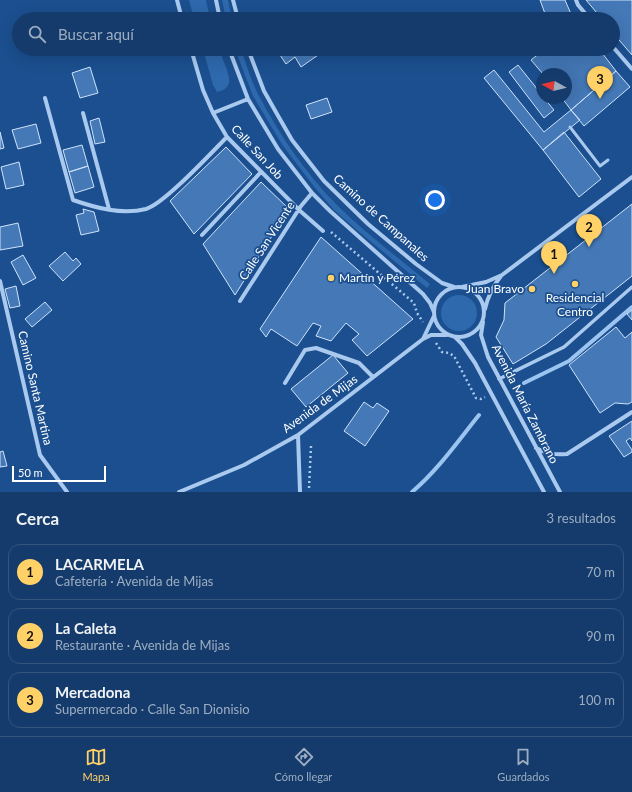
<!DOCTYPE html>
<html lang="es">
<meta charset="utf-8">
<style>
body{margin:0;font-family:Lato,sans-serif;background:#214673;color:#f1f3f6}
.compass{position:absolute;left:536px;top:68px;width:36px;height:36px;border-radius:50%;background:#143b6b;box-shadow:0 4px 16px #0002;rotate:278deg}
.scale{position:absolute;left:12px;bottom:10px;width:94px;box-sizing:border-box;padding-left:4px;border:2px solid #fff;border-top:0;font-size:11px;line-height:14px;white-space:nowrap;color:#fff;-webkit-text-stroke:3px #1b4f8f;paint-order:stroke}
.you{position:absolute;left:435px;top:200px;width:14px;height:14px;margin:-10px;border:3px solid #fff;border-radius:50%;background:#1a73e8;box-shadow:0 0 0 6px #1a73e833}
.badge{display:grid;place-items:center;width:26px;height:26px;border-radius:50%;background:#ffd166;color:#111;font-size:13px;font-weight:700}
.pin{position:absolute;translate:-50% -33px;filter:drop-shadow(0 1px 2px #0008)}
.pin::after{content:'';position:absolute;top:21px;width:14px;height:12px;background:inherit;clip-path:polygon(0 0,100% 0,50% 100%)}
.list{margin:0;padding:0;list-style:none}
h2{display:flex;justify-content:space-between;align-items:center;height:52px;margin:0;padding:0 16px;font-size:17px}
h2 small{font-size:13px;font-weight:400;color:#9dadc1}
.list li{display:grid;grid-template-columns:26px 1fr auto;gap:12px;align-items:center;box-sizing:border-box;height:56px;margin:0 8px 8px;padding:0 8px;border:1px solid #33557e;border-radius:12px}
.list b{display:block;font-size:15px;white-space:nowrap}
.list p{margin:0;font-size:13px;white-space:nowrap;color:#9dadc1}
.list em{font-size:13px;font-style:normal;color:#9dadc1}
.icon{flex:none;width:22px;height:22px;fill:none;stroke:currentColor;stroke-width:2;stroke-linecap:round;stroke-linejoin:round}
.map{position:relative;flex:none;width:632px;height:492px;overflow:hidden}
.search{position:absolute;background:#143b6b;box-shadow:0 4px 16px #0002;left:12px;right:12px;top:12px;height:44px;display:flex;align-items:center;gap:10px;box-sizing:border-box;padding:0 14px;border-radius:22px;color:#9dadc1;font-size:15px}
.sheet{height:244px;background:#143b6b}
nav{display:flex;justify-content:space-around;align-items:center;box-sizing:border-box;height:56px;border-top:1px solid #33557e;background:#143b6b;font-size:11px;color:#9dadc1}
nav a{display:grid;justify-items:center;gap:2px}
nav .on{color:#ffd166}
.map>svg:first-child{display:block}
</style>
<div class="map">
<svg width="632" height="492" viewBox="0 0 632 492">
<rect width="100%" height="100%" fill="#1b4f8f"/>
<path fill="#2e69ad" d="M189,0h17l4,19h-16z
M222,0h6l4,19h-6z
M203,49h16c2,7 12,27 10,34 -2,6 -7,8 -12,9l-4,-7z
M235,49h6c5,15 10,31 17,45 21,40 47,79 79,111 29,29 62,53 93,79l-3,4 -69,-57 -24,-21 -18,-21 -33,-43 -30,-50z
M441 313a18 18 0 1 1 36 0a18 18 0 1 1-36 0Z"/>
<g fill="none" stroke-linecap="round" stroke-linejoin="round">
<path stroke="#9cc4f0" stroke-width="4" d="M524,383l45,-22 63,-54
M412,492c26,-22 46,-51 67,-77"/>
</g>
<path fill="#4478b7" stroke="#cfe3fa" d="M540,0h25l6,14 -7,5h-17z
M586,0h46v55l-19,-22v-14h-11z
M276,49h42l3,4 -20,14 -6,-10 -9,7z
M545,49h54l17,22 -45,39 -9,-12h4v-24h-23l-12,-14z
M518,65l24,30v3h2l10,12 -10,8 -35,-46z
M90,67l8,26 -18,5 -8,-25z
M494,70l50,62 27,-22 9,10 -37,30 -59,-72z
M616,71l14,16 -46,39 -13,-16z
M327,98l5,14 -21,7 -5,-14z
M99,118l6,24 -10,2 -5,-23z
M36,124l5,19 -23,6 -6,-19z
M0,132l4,16 -4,1z
M564,132l37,47 -22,18 -36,-47z
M82,145l6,21 -19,6 -6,-22z
M226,147l26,27 -58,60 -24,-33z
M19,162l5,23 -18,4 -5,-22z
M88,166l6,21 -19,6 -6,-21z
M261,182l28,27 -54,86 -32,-51z
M632,204v72l-86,68 -33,20 -17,-27 8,-17 1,-17z
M83,209l11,3 5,19 -18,4 -5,-20 8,-2z
M18,223l5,23 -23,4v-23z
M321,237l92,82 -46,37 -15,-16 7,-6 -13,-11 -15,18 -15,-5 5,-10 -8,-3 -16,23 -26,-17 -5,8 -6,-8z
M65,252l8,9 3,-3 5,6 -18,17 -14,-15z
M23,255l13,23 -13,7 -12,-23z
M16,286l4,20 -10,2 -5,-19z
M45,302l7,8 -20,17 -7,-8z
M632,310v10l-5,-6z
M616,327l9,11 7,-6v70l-4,2 -13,-1 -15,10 -31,-48z
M333,355l15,18 -42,34 -15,-18z
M364,402l9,6 4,-5 12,8 -24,35 -21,-15z
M632,421v20l-2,-3 -4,3 6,9v2l-8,5 -15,-21z
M3,451l4,15 -7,1v-15z"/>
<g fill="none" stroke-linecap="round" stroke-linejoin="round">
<path stroke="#a9c9ee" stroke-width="2.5" stroke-dasharray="2 3" stroke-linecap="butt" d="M331,232l83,71 3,10 6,9
M436,343l6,9 7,1 5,3 22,42 5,1 4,-2
M309,488l2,-42"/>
<path stroke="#a9c9ee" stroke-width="3" d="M570,127l30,39 8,-6"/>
<path stroke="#a9c9ee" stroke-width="3.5" d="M499,379l65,-32 68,-60"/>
<path stroke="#a9c9ee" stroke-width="4" d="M177,0l5,19
M216,0l4,19
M233,0l5,19
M576,0l2,5 12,14
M613,47l19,22
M191,49l12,41 10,23 14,24 72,73 24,21
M229,49l19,50 30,50 34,44 18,18 93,83 7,9 4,9
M248,49l16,42 13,23 15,26 32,41 44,43 48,40 26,19 12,4
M45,98l28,102c23,8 49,15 73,9 18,-5 65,-56 81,-72
M83,113l26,96
M213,113l35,-14
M202,235l59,-63
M0,281l40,174 27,37
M434 312a25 25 0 1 1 50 0a25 25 0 1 1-50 0Z
M462,287l24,-5 16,-7 130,-98
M240,301l61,-95 11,-13
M485,309c3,-13 7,-22 16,-33
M483,322l-2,13 7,22 72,135
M455,337l7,7 13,19 69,129
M423,339l11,-23
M285,383l20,-33 11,-2 43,15 14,14
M298,435l2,57
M536,448c11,6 19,7 31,6l65,-42
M179,492l65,-27 54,-30 125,-96 8,-4h16"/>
</g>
<g fill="#ffd166" stroke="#1b4f8f" stroke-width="1.5">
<circle cx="331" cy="278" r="4"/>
<circle cx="575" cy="284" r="4"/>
<circle cx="532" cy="289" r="4"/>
</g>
<g text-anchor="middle" stroke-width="3.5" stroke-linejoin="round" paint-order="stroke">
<g font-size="12" fill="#fff" stroke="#1b4f8f">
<text transform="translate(257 152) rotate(47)" y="4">Calle San Job</text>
<text transform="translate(381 218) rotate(42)" y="4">Camino de Campanales</text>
<text transform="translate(267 241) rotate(-57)" y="4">Calle San Vicente</text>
<text transform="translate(35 388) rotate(77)" y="4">Camino Santa Martina</text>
<text transform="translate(320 404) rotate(-36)" y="4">Avenida de Mijas</text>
<text transform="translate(525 404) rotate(63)" y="4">Avenida María Zambrano</text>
</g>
<g font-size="12" fill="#fff" stroke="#1b4f8f" text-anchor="start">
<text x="339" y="282">Martín y Pérez</text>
<text x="524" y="293" text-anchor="end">Juan Bravo</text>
<text x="575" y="302" text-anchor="middle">Residencial<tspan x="575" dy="14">Centro</tspan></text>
</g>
</g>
</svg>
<svg class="compass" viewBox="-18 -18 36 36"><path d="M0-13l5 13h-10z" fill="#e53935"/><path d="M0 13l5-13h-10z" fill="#9dadc1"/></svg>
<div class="scale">50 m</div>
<div class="you"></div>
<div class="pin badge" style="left:554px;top:274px">1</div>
<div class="pin badge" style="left:589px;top:247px">2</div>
<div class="pin badge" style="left:600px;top:99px">3</div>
<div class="search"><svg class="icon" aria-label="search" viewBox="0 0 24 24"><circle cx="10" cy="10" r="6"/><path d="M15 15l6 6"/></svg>Buscar aquí</div>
</div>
<section class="sheet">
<h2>Cerca<small>3 resultados</small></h2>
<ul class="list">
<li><span class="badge">1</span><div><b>LACARMELA</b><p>Cafetería · Avenida de Mijas</p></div><em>70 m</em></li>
<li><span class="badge">2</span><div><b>La Caleta</b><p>Restaurante · Avenida de Mijas</p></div><em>90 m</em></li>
<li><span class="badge">3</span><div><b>Mercadona</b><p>Supermercado · Calle San Dionisio</p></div><em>100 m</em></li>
</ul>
</section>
<nav>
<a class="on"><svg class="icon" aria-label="map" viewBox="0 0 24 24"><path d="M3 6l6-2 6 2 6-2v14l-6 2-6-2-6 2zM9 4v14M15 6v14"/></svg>Mapa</a>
<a><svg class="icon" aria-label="directions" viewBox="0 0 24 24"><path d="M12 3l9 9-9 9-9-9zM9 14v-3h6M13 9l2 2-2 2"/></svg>Cómo llegar</a>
<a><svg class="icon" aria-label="saved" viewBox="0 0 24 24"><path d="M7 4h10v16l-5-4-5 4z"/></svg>Guardados</a>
</nav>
